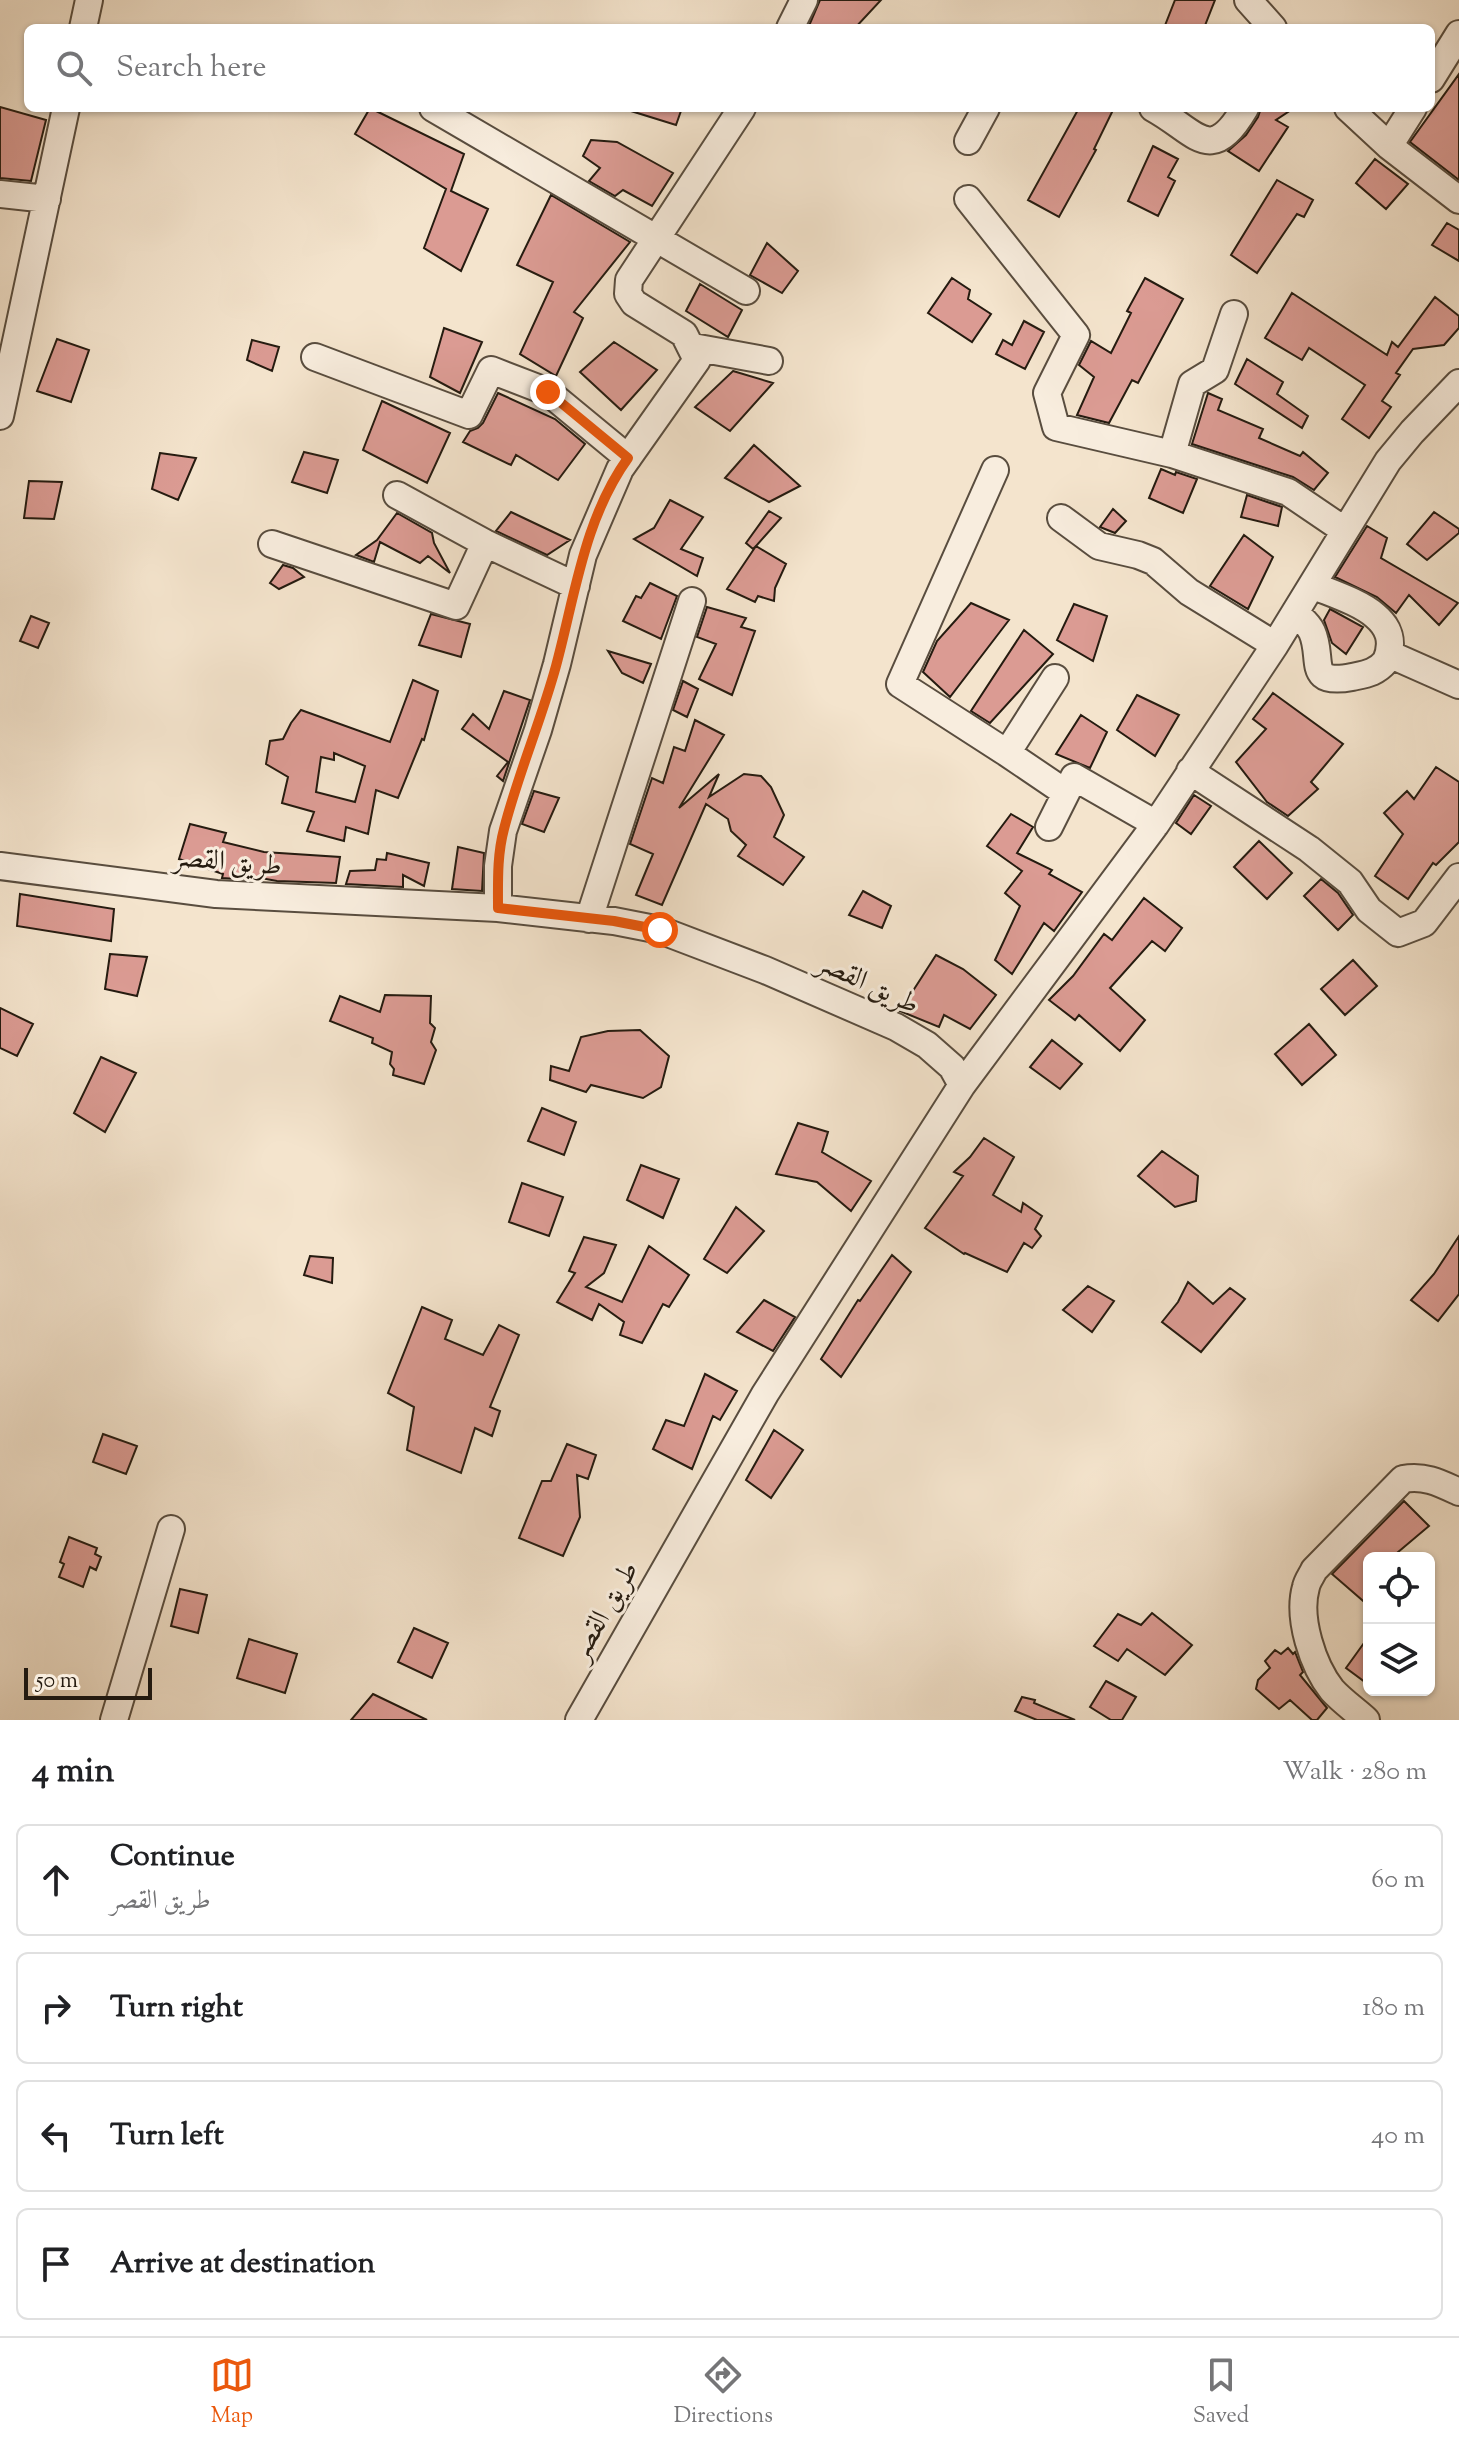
<!DOCTYPE html>
<meta charset="utf-8">
<style>
body{margin:0;font-family:"Sorts Mill Goudy",Amiri,serif;background:#f6f6f6;color:#202124}
.controls{position:absolute;right:24px;bottom:24px;display:grid;overflow:hidden;border-radius:12px;box-shadow:0 2px 6px #0004}
.controls button{width:72px;height:72px;display:grid;place-items:center;padding:0;border:0;border-bottom:2px solid #e0e0e0;background:#fff;color:#202124;font:40px sans-serif}
.scale{position:absolute;left:24px;bottom:20px;width:128px;box-sizing:border-box;padding-left:8px;border:4px solid #251b10;border-top:0;font-size:22px;line-height:28px;white-space:nowrap;color:#251b10;-webkit-text-stroke:6px #f8edde;paint-order:stroke}
.stop{position:absolute;width:24px;height:24px;margin:-18px;border:6px solid #ea580c;border-radius:50%;background:#fff}
.stop.end{background:#ea580c;border-color:#fff;box-shadow:0 2px 8px #0008}
.list{margin:0;padding:0;list-style:none}
h2{display:flex;justify-content:space-between;align-items:center;height:104px;margin:0;padding:0 32px;font-size:34px}
h2 small{font-size:26px;font-weight:400;color:#757577}
.list li{display:grid;grid-template-columns:52px 1fr auto;gap:24px;align-items:center;box-sizing:border-box;height:112px;margin:0 16px 16px;padding:0 16px;border:2px solid #e0e0e0;border-radius:12px}
.list b{display:block;font-size:30px;white-space:nowrap}
.list p{margin:0;font-size:26px;white-space:nowrap;color:#757577}
.list em{font-size:26px;font-style:normal;color:#757577}
.icon{flex:none;width:44px;height:44px;fill:none;stroke:currentColor;stroke-width:2;stroke-linecap:round;stroke-linejoin:round}
.map{position:relative;flex:none;width:1459px;height:1720px;overflow:hidden}
.search{position:absolute;background:#fff;box-shadow:0 2px 6px #0004;left:24px;right:24px;top:24px;height:88px;display:flex;align-items:center;gap:20px;box-sizing:border-box;padding:0 28px;border-radius:12px;color:#757577;font-size:30px}
.sheet{height:616px;background:#fff}
nav{display:flex;justify-content:space-around;align-items:center;box-sizing:border-box;height:112px;border-top:2px solid #e0e0e0;background:#fff;font-size:22px;color:#757577}
nav a{display:grid;justify-items:center;gap:4px}
nav .on{color:#ea580c}
.map>svg:first-child{display:block}
</style>
<div class="map">
<svg width="1459" height="1720" viewBox="0 0 1459 1720">
<rect width="100%" height="100%" fill="#f4e4cd"/>
<filter id="stains"><feTurbulence type="fractalNoise" baseFrequency=".0025" numOctaves="4"/><feColorMatrix values="0 0 0 0 .2 0 0 0 0 .09 0 0 0 0 .02 0 0 0 .5 -.17"/></filter>
<radialGradient id="worn" r=".72"><stop offset=".6" stop-color="#630" stop-opacity="0"/><stop offset="1" stop-color="#630" stop-opacity=".3"/></radialGradient>
<path fill="#db9b93" stroke="#251b10" stroke-width="2" fill-rule="evenodd" d="M820,0h61l-26,28h-47z
M1175,0h40l-11,28h-40z
M1459,74v106l-49,-38z
M0,107l46,13 -15,61 -31,-3z
M370,108l94,46 -13,37 37,18 -27,62 -37,-23 22,-59 -91,-55z
M632,108h50l-6,17 -45,-14z
M1079,108h35l-20,41 2,1 -37,67 -31,-17z
M1261,108h33l-18,12 12,7 -29,44 -31,-20 18,-16 12,-18z
M591,140l26,2 56,31 -21,33 -29,-16 -8,6 -26,-15 11,-13 -17,-12z
M1153,146l25,13 -10,18 7,4 -17,35 -30,-15z
M1375,159l33,25 -22,25 -30,-26z
M1277,180l36,20 -9,17 -7,-3 -40,59 -26,-18z
M551,195l79,47 -56,70 9,6 -27,58 -36,-22 33,-72 -36,-17z
M1447,223l12,7v31l-27,-16z
M767,243l31,28 -16,22 -32,-18z
M952,278l18,12 -2,9 23,15 -19,28 -44,-29z
M1145,278l38,21 -45,84 -6,-3 -23,43 -32,-8 17,-38 -15,-12 12,-24 20,12 20,-40 -4,-2z
M700,284l42,26 -14,27 -42,-26z
M1292,293l95,62 5,-13 6,5 37,-50 24,19v12l-15,17 -31,4 -17,24 4,2 -18,26 9,6 -22,31 -27,-19 23,-34 -56,-37 -7,12 -37,-22z
M1024,321l20,11 -19,37 -29,-15 7,-14 9,5z
M444,328l38,14 -22,51 -30,-16z
M57,339l32,11 -18,52 -34,-11z
M252,340l27,7 -7,24 -25,-11z
M614,342l43,28 -36,40 -41,-38z
M1247,359l36,23 -6,12 31,22 -6,12 -67,-44z
M733,371l40,12 -43,48 -35,-24z
M498,393l57,26 30,25 -27,36 -42,-25 -5,10 -48,-23 7,-11 8,-3 5,-5z
M1208,393l14,6 -4,11 45,19 -4,9 41,18 3,-4 25,21 -14,17 -21,-13 -101,-33z
M382,401l68,32 -23,50 -64,-33z
M754,445l46,41 -31,16 -44,-24z
M304,452l34,8 -11,33 -35,-11z
M160,453l36,5 -18,42 -26,-11z
M1161,469l14,6 1,-3 21,7 -14,34 -34,-15z
M29,481l33,1 -8,37 -30,-1z
M1247,495l35,12 -4,19 -37,-9z
M670,500l33,17 -22,32 22,9 -6,18 -63,-37 20,-11z
M1113,509l13,12 -11,12 -15,-6z
M769,511l12,7 -25,28 30,18 -11,24 -1,13 -16,-5 -3,6 -28,-13 29,-43 -3,3 -7,-6z
M511,512l59,28 -23,15 -51,-24z
M1434,512l25,17v4l-32,27 -20,-16z
M397,513l35,20 2,10 16,30 -22,-17 -8,7 -40,-21 -6,20 -18,-7 21,-15z
M1367,526l20,12 -6,20 77,45 -19,22 -30,-30 -13,18 -19,-16 -42,-20z
M1244,535l29,22 -25,52 -38,-23z
M283,565l10,3 11,9 -25,12 -9,-6z
M650,583l27,13 -16,43 -38,-18 13,-25 5,2z
M971,603l38,17 -59,77 -27,-25 14,-31z
M1074,604l33,12 -14,45 -36,-21z
M707,607l39,11 -5,9 14,4 -23,64 -33,-16 17,-35 -19,-7z
M1330,609l33,18 -17,27 -14,-11 -8,-23z
M431,614l39,10 -9,33 -42,-12z
M31,616l18,7 -11,25 -18,-7z
M1024,630l29,24 -63,69 -19,-12z
M608,651l43,13 -8,19 -21,-10z
M413,680l25,11 -14,49 -2,-1 -24,59 -22,-8 -8,44 -22,-7 -2,14 -37,-10 7,-19 -32,-9 6,-26 -22,-13 4,-23 13,-2 8,-16 10,-13 89,32zM334,753l31,13 -10,36 -39,-10 5,-35 13,3z
M683,681l15,8 -11,28 -14,-7z
M504,691l26,9 -27,81 -6,-5 11,-14 -46,-33 11,-15 16,15z
M1273,693l70,51 -32,38 7,7 -30,27 -21,-14 -31,-40 30,-33 -13,-10z
M1137,695l42,20 -24,41 -38,-26z
M1081,715l26,17 -17,36 -34,-14z
M695,720l29,15 -45,73 40,-34 -10,23 35,-23 17,2 10,11 13,28 -10,22 30,20 -21,28 -45,-29 8,-11 -15,-14 -3,-12 -22,-15 -44,101 -26,-10 17,-41 -23,-10 22,-66 11,5 11,-36 11,4z
M1436,767l23,15v60l-23,23 -3,-2 -25,36 -33,-23 28,-42 -19,-21 23,-22 7,8z
M534,791l25,7 -15,34 -22,-8z
M1194,795l17,11 -20,28 -15,-11z
M1011,814l22,13 -16,26 35,17 -3,4 33,18 -28,39 -10,-8 -32,51 -17,-14 25,-54 -15,-13 17,-22 -35,-25z
M190,824l36,9 -3,9 41,10 76,5 -4,26 -59,-2 -27,-5v4l-28,-2 1,-4 -44,-15z
M1259,841l33,32 -25,26 -33,-32z
M458,847l26,6 -2,38 -30,-2z
M387,853l42,10 -5,23 -21,-11v12l-57,-3 4,-13 25,-1 2,-11 9,1z
M1321,879l17,14 15,22 -15,15 -34,-34z
M863,891l28,15 -9,22 -33,-13z
M20,894l94,15 -3,32 -94,-15z
M1144,898l38,30 -17,23 -13,-10 -42,47 35,32 -25,31 -41,-36 -4,5 -26,-20 24,-24 31,-42 8,6z
M110,954l37,3 -10,39 -32,-7z
M936,955l27,14 33,26 -26,34 -26,-14 -5,12 -39,-16z
M1353,960l24,26 -32,29 -24,-26z
M385,995l46,1 -1,27 5,5 -4,14 5,8 -12,34 -31,-9 1,-6 -4,-5 2,-12 -20,-9 1,-5 -43,-17 10,-25 40,16z
M0,1008l33,16 -16,32 -17,-8z
M1309,1024l27,31 -34,30 -27,-31z
M640,1030l29,26 -8,31 -18,11 -52,-13 -5,7 -36,-12 1,-14 18,5 12,-34 27,-6z
M1052,1040l30,24 -22,25 -30,-22z
M101,1057l35,16 -31,59 -31,-19z
M542,1108l34,14 -12,33 -36,-14z
M798,1123l30,9 -6,20 49,29 -20,30 -34,-29 -41,-8z
M984,1138l30,19 -21,38 28,17 2,-9 19,13 -7,13 6,7 -9,12 -8,-5 -17,29 -42,-19 -1,1 -39,-26 38,-52 -9,-4 16,-15z
M1162,1151l36,25 -2,25 -21,6 -37,-31z
M641,1165l38,14 -16,39 -36,-18z
M522,1183l41,14 -14,39 -40,-14z
M736,1207l28,24 -37,42 -23,-14z
M1459,1236v58l-21,27 -27,-21 23,-26z
M584,1237l32,8 -12,28 -18,14 36,15 27,-56 40,29 -20,32 -6,-3 -21,39 -22,-8 4,-13 -25,-18 -7,16 -35,-18 18,-29 -6,-2z
M892,1255l19,17 -70,105 -20,-18 37,-59 2,1z
M310,1256l23,2 -1,25 -28,-8z
M1188,1282l25,22 17,-16 15,11 -44,53 -39,-30 16,-20z
M1088,1286l26,15 -22,31 -29,-22z
M764,1300l31,17 -22,34 -36,-19z
M422,1307l30,13 -7,19 38,16 16,-30 20,10 -29,72 10,4 -8,25 -17,-8 -14,45 -54,-23 7,-43 -26,-14z
M705,1374l32,17 -17,29 -7,-4 -21,53 -39,-20 13,-29 18,6z
M774,1430l29,20 -32,48 -25,-18z
M103,1434l34,12 -11,28 -33,-12z
M567,1444l29,11 -8,24 -11,-4 3,42 -17,39 -44,-18 23,-57h9z
M1404,1501l25,25 -38,32h-22v48l-37,-32z
M69,1537l28,11 -2,6 6,3 -5,13 -6,-3 -7,20 -24,-10 5,-13 -4,-2z
M180,1589l27,6 -9,38 -27,-7z
M1152,1613l40,32 -27,30 -38,-26 -9,12 -24,-15 24,-32 23,11z
M414,1628l34,15 -16,35 -34,-16z
M1369,1636v49l-23,-17z
M249,1639l48,15 -12,39 -48,-15z
M1288,1648l5,6 2,-2 8,20 -3,3 27,33 -10,12h-5l-22,-20 -11,9 -23,-20 2,-9 12,-12 -5,-7 10,-11 6,4z
M1106,1681l30,16 -14,23h-11l-21,-13z
M373,1694l54,26h-76z
M1022,1697l13,3 -1,3 41,17h-38l-22,-9z"/>
<g fill="none" stroke-linecap="round" stroke-linejoin="round">
<g stroke="#594d3f" stroke-width="30">
<path id="minor" d="M1248,0l25,28
M83,28l6,-28
M790,28l14,-28
M1431,79l28,-45
M433,108l313,183
M1153,108c44,24 57,59 92,0
M1348,108l41,38 70,54
M968,141l18,-33
M1389,146l24,-38
M0,194l47,5
M968,199l108,136 -29,58 9,34 116,27
M1234,314l-19,56 -23,14 -20,70 116,38 56,38
M693,347l76,14
M315,357l154,58 22,-45 57,22 80,66
M0,416l66,-308
M995,470l-95,214 107,69
M397,495l88,48 91,43
M1061,518l38,28 39,9 15,6 36,31 86,53
M272,544l184,62 29,-63
M1295,613c6,6 13,10 17,19 12,27 -7,54 40,45 14,-3 24,-4 34,-16 20,-47 -42,-62 -74,-76
M1389,654l70,31
M1055,678l-48,75 59,40
M1190,771l119,78 41,33 19,28 29,23 26,-10 35,-46
M1049,827l25,-50 82,47
M0,866l216,28 282,14 116,13 46,9 105,40 131,57 31,18 25,22 10,18
M498,908v-42l5,-35 35,-101 19,-66 26,-109 37,-86 77,-109 -13,-26 -50,-31 -6,-9 1,-14 113,-172
M589,919l103,-318
M114,1720l57,-191
M579,1720l186,-326 197,-309 194,-261 119,-179 113,-184 24,-29 47,-49
M1366,1720c-11,-10 -24,-19 -34,-30 -19,-24 -35,-72 -26,-103 1,-6 6,-12 8,-17l89,-91c22,-4 37,4 56,13"/>
</g>
<use href="#minor" stroke="#f8edde" stroke-width="26"/>
</g>
<g fill="none" stroke-linecap="round" stroke-linejoin="round">
<path stroke="#ea580c" stroke-width="10" d="M548,392l80,66c-44,61 -53,138 -72,208 -15,55 -38,108 -52,163 -7,26 -6,53 -6,79l116,13 46,9"/>
</g>
<g text-anchor="middle" stroke-width="6" stroke-linejoin="round" paint-order="stroke">
<g font-size="28" fill="#251b10" stroke="#f8edde">
<text transform="translate(228 860) rotate(5)" y="10">طريق القصر</text>
<text transform="translate(869 982) rotate(25)" y="10">طريق القصر</text>
<text transform="translate(603 1610) rotate(-60)" y="10">طريق القصر</text>
</g>
</g>
<rect width="100%" height="100%" filter="url(#stains)"/>
<rect width="100%" height="100%" fill="url(#worn)"/>
</svg>
<div class="controls">
<button><svg class="icon" aria-label="locate" viewBox="0 0 24 24"><circle cx="12" cy="12" r="6"/><path d="M12 2v4M12 18v4M2 12h4M18 12h4"/></svg></button>
<button><svg class="icon" aria-label="layers" viewBox="0 0 24 24"><path d="M12 4l9 5-9 5-9-5zM3 14l9 5 9-5"/></svg></button>
</div>
<div class="scale">50 m</div>
<div class="stop" style="left:660px;top:930px"></div>
<div class="stop end" style="left:548px;top:392px"></div>
<div class="search"><svg class="icon" aria-label="search" viewBox="0 0 24 24"><circle cx="10" cy="10" r="6"/><path d="M15 15l6 6"/></svg>Search here</div>
</div>
<section class="sheet">
<h2>4 min<small>Walk · 280 m</small></h2>
<ul class="list">
<li><svg class="icon" aria-label="ahead" viewBox="0 0 24 24"><path d="M12 20V5M6 11l6-6 6 6"/></svg><div><b>Continue</b><p>طريق القصر</p></div><em>60 m</em></li>
<li><svg class="icon" aria-label="right" viewBox="0 0 24 24"><path d="M7 20v-9h11M14 6l5 5-5 5"/></svg><div><b>Turn right</b></div><em>180 m</em></li>
<li><svg class="icon" aria-label="left" viewBox="0 0 24 24"><path d="M17 20v-9H6M10 6l-5 5 5 5"/></svg><div><b>Turn left</b></div><em>40 m</em></li>
<li><svg class="icon" aria-label="arrive" viewBox="0 0 24 24"><path d="M6 21V4h12l-3 4 3 4H6"/></svg><div><b>Arrive at destination</b></div></li>
</ul>
</section>
<nav>
<a class="on"><svg class="icon" aria-label="map" viewBox="0 0 24 24"><path d="M3 6l6-2 6 2 6-2v14l-6 2-6-2-6 2zM9 4v14M15 6v14"/></svg>Map</a>
<a><svg class="icon" aria-label="directions" viewBox="0 0 24 24"><path d="M12 3l9 9-9 9-9-9zM9 14v-3h6M13 9l2 2-2 2"/></svg>Directions</a>
<a><svg class="icon" aria-label="saved" viewBox="0 0 24 24"><path d="M7 4h10v16l-5-4-5 4z"/></svg>Saved</a>
</nav>
